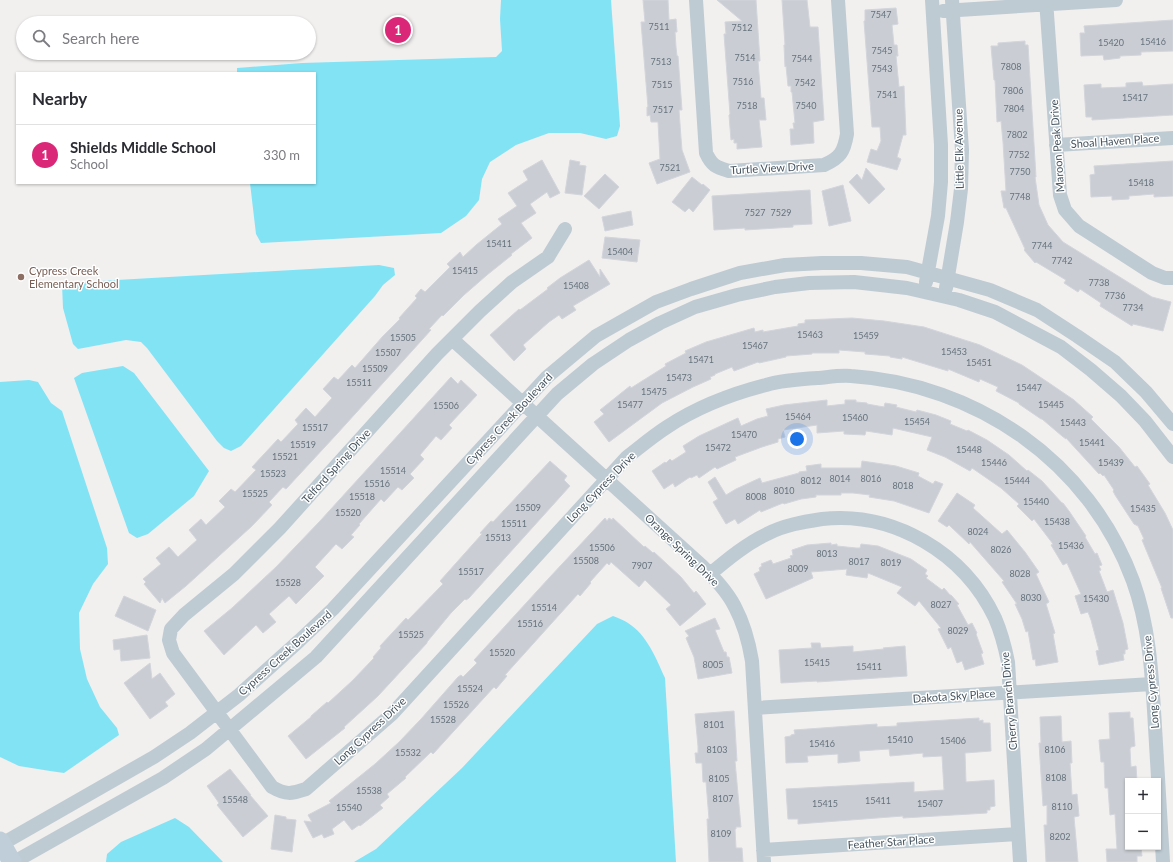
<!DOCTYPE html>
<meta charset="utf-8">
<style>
body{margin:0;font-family:Lato,sans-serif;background:#f7f7f7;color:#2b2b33}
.controls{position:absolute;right:12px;bottom:12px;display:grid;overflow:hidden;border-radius:0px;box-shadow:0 1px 3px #0004}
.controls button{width:36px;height:36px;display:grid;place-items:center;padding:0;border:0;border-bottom:1px solid #e1e1e2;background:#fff;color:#2b2b33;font:20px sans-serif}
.you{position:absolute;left:797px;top:439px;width:14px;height:14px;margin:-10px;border:3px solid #fff;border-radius:50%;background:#1a73e8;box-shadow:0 0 0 6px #1a73e833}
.badge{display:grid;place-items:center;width:26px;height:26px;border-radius:50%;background:#db2777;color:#fff;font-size:13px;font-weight:700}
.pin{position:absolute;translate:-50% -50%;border:2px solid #fff;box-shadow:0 1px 4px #0006}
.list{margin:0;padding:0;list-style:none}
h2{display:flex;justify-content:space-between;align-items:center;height:52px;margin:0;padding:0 16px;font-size:17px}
h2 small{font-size:13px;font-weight:400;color:#7c7c81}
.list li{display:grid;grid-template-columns:26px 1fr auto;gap:12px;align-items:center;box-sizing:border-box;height:60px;padding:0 16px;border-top:1px solid #e1e1e2}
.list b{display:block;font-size:15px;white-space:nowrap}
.list p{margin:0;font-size:13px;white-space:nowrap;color:#7c7c81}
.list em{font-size:13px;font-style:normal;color:#7c7c81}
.icon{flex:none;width:22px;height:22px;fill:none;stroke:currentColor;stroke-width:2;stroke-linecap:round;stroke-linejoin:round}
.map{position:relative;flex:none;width:1173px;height:862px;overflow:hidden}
.search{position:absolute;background:#fff;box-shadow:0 1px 3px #0004;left:16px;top:16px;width:300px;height:44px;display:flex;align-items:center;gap:10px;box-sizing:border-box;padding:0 14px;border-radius:22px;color:#7c7c81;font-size:15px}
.panel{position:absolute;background:#fff;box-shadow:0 1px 3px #0004;left:16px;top:72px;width:300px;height:112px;border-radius:0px}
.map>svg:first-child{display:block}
</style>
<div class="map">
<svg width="1173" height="862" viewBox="0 0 1173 862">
<rect width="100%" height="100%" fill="#f2efef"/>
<path fill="#82e3f5" d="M501,0h110l9,126 -3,10 -11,3 -26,-6h-31l-33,12 -26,17 -8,17 -3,21 -13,16 -25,17 -180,10 -5,-9 -6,-51h65v-110h-78v-5l65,-5 194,-6 6,-6 -2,-32z
M379,265l15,3 1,7 -12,10 -8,11 -134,150 -10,5 -7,-3 -7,-7 -70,-93 -6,-6 -15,-2 -48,9 -5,-5 -10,-36 -1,-24 20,-2z
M123,366l11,7 75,98 -15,25 -46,38 -11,4 -8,-5 -55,-155 8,-5z
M29,380l9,2 13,21 11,8 45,137 1,16 -15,20 -14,29 1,36 7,30 13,28 17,21 2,7 -55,38 -14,-2 -31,-5 -19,-9v-375z
M613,616c5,2 11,4 15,7 19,12 28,35 37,55l11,184h-322l22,-13 86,-81 135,-144z
M175,818l14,9 34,35h-117l1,-8 14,-12z"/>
<path fill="#caced4" stroke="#d2d5db" d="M643,0h25l1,20 7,-1 1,13h-2l1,15 1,9h1l4,54h-3l2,28 1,12 8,22 -33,12 -8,-21 11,-4 -2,-37h-7l-1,-7 -3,1v-9h1l-7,-85h4z
M717,0h39l4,61h-2l3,37h3l2,22h-7l3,27 -25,2v-6h-3v-4l-3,1 -2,-25 1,-1 -6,-80h2l-1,-12 17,-1z
M782,0h25l3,27h8l6,93 -11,2 1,21 -23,2 -1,-16h4l-1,-6h2l-3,-31h-1v-6h-3l-2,-20 -1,1 -1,-22h1z
M896,8l2,16 -6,1 2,20h3l1,11h-2l3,31 5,-1 2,49h-3l-6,22 4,2 -4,11 -30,-8 4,-13 6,2 4,-10 -1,-14h-8l-8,-106h1v-11z
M1173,20v31l-32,1v3l-21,1v2l-16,2 -1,-5 -22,1 -1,-23h5l-1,-7z
M1025,41v4h3l8,132h-1l4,28 9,20 15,17 89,55 19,5 -8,29 -30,-7 -1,2 -32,-20 1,-3 -21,-14 -2,3 -14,-9 2,-3 -30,-18 -1,1 -11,-13 1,-1 -19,-41h-2l-3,-17h5l-3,-49 -2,-21 -4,1 -2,-42h-1l-3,-34h7v-3z
M1142,82l1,4 30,-2v31l-81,5v-3h-6l-2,-32 17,-1v4l25,-1v-4z
M542,160l18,33 -10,5 -3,-6 -17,12 6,9 -15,10 11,15 -21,16 1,1 -25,20 -23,20 -21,21 -1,-1 -13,14 2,1 -95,105 -50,54 -3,-2 -14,15 3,3 -20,21 -66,60 -21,17 -3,-5 -2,5 -16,-19 2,-2 -3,-3 18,-15 -5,-6 13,-11 9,10 19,-17 -8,-10 12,-11 5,6 19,-18 -6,-6 12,-12 4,3 21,-22 -4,-3 26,-28 3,3 17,-18 -3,-4 11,-12 9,9 17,-19 -9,-9 11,-12 4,3 14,-15 3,3 28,-32 17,-17 -1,-1 18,-20 -2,-2 6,-7 4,3 25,-25 -3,-3 13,-12 3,5 13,-12 26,-21 -4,-5 19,-13 -9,-13 20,-13 -5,-9z
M570,160l10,2 -1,3 7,1 -4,29 -17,-2z
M1173,161v35l-19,1v-3l-25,2v3l-17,1v-4l-21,1 -1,-22 5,-1 -1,-8z
M866,168l19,21 -16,15 -20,-22 8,-8 5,6z
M605,174l14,13 -20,22 -15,-13z
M692,177l10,8 1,-1 7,6 -17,22 -4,-4 -4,4 -13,-10z
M843,185l8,36 -22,5 -7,-35z
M810,190l2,34 -19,1v2l-48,3v-2l-31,2 -2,-34z
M631,211l2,14 -28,6 -3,-14z
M605,237l35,3 -3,22 -35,-4z
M589,260l11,17v-8l10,15 -37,22 3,4 -14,9 -3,-4 -10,7 -26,23 3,4 -12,12 -24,-26 29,-26 1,1 28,-21 -1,-1 13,-10z
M852,318l32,3 40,6 56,18 42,20 27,18 25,17 19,17 -2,2 28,28 16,20 2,-1 13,18 -2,1 17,28 8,17v88h-2l-10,-30h1l-20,-48 2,-1 -6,-13 -4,-2 -19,-29 -2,-4 1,-1 -10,-15 -1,1 -3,-3 -1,1 -33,-36v1l-4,-3 -20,-17h-1l-22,-15v-1l-23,-12 2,-4 -18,-8 -1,3 -31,-13v2l-46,-14v2l-12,-2v-1l-25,-2v-2l-26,-2v3h-27v1l-26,2v1l-27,6 -1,-1 -24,9 -2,-4 -17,7v1l-5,2 1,2 -18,8 -31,16 -53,39 -15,-20 10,-8 -4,-4 30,-24 1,2 35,-22 -1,-2 21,-11 -1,-2 21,-9 48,-14 1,4 8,-2v2l35,-6v-2l7,-1v-3z
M451,377l7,7 3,-4 16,15 -28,30 3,3 -11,12 -5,-4 -16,19 4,4 -14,15 4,4 -12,12 -4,-3 -14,15 -3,-3 -22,25 1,1 -9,10 3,2 -12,12 -6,-5 -21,23 9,9 -28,28 -7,-8 -20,18 7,8 -13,11 -7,-8 -32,30 -20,-24 28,-23 44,-41 44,-46z
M827,400v6l18,-2v-4h11v2l11,1v1l17,3 1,-4 12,2 -1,2 20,5 1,-2 19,5 15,6 -1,3 17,7 1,-1 19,10 22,15 18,16 1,-1 14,11 20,22h1l6,8 17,25 -1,1 10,17 2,-1 5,12 -3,1 2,4 -2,1 8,21 6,-2 10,33 5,26 -3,1v4h-2l1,6 -25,5 -3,-14 3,-1 -8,-30 -3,-8 -7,2 -6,-18 6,-2 -14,-31 -4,2 -12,-20 2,-1 -19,-25 -2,2 -15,-15 2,-2 -18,-16 -29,-20 -2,3 -25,-14 -18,-7 5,-13 -39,-9 -1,7 -26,-4 -1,4 -21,-1v-3l-27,2v-8l-34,5 2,7 -7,2v3l-16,5 -27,10 1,3 -19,9 -2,-2 -16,11 -2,-3 -6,3 -1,-1 -15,10 -2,-4 -9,6 -12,-18 13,-9 1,1 4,-4 2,2 14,-9 -3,-6 16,-10 28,-13 11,-5 3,8 16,-7 11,-3 -2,-7 18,-4z
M550,461l17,15 -3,4 6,6 -101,112 -3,2 -1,-1 -14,14 -24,29v1l-49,53 -34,31 1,1 -39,31 -18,-23 23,-19v-1l16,-14 1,1 24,-22 22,-23 -1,-1 8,-9 -1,-2 26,-28 2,2 35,-36 -3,-3 42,-47 -2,-1 11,-12 2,1z
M862,461l34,5 23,7 -1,3 15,8 2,-3 8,3 -14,29 -35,-12 -25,-4 1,-2 -17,-2h-12v2h-25v2l-15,2 -17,5 -1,-1 -22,9 -1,-2 -22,14 -3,-5 -9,5 -13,-22 5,-3 -10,-17 7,-5 11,18 10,-6 24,-11 2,5 37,-10v-1l8,-1 -1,-5 15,-2v4h40z
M957,493l18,12 -2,3 29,26 5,-4 18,22 14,20 -3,2 13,28 -3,2 9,29 -2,1 5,28 -22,4 -1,-7 -2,1 -5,-29 -2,1 -4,-13 -7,-15h2l-15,-22 2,-1 -34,-39 -1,2 -20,-19 -2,2 -9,-6z
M605,518l2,3 2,-3 3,2 1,-2 31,29 1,-1 8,7 1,-1 27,25 13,16 2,-2 10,13 -26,22 -14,-17 5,-4 -26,-25 -6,7 -28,-25 -2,3 -2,-2 -17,19 1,1 -11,13 -2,-2 -73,81 2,1 -11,13 -2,-2 -61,67 -2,-2 -26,25 1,1 -19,16 2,3 -9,8 3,3 -23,18 -1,-1 -7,5 -8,-10 -12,9 2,5 -10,4 -2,-4 -9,4 -9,-17 8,1 -4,-7 23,-12 -2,-2 46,-37 24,-22 22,-23 37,-42 3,-2 2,2 14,-14 -3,-3 75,-82z
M831,543v2l6,-1v2l19,2h4l1,-4 17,2 33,13 16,11 -2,4 3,2 -2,2 16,12 2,-2 6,7h1l8,9 -2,1 11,20 4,-2 5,10 -1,1 7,19 -2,1 3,10 -19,6 -3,-9 -5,2 -6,-16 -3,2 -10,-20 3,-1 -22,-27 -4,5 -18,-13 5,-6 -34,-14 -1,5 -21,-3 1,-6 -36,3 2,6 -47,21 -12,-25 6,-3 -1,-3 3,-2 -1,-2 10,-4 2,4 18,-6 -1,-2 3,-1 -1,-5 15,-5z
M124,596l32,14 -8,21 -33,-15z
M715,618l5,11 -5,1 9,22h2l1,5h2l3,16 -34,6 -4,-22 -8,-19 3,-2 -4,-5z
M147,635l3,23 -29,3 -1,-12 -6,1 -1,-10z
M811,643h9l1,5 32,-2v6l31,-3 -1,-1 22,-2 2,30 -90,6v-1l-36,2 -2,-33 33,-2z
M150,663l2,16 8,-6 15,21 -10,8 3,4 -18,13 -26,-36z
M734,711l3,50h-2l6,66h-5v2h-1l1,19h6l1,14h-34l-2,-43h2l-3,-37h-3l-1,-19h-6l-1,-10h3v-7l-3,-32z
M1130,712v6h3l2,28 -4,1 -1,2 1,18 5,-1 1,15h-9v67l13,-1 1,9h-5v6h-30l-1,-13h11l-1,-17 -1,-18 -5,1 -2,-27h-3l-1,-26h-3l-2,-22 11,-1 -1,-26z
M1061,716l1,26 9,-1 1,22h-2l2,32 5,-1 2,22 -5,1 4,45h-32l-2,-37h3v-20l-4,1 -4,-63h2l-1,-26z
M979,718v3l4,-1v3h7l1,28 -26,2 1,29 28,-2 1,26 -5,1v3h-3v3l-84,5v-2l-105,8v-5h-10l-2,-30 128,-7v10l30,-2 -2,-34 -19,1v-4l-33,3 -1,-7 -30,2 1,10 -22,2v-9l-31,2 1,6 -22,1 -1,-26 6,-1v-1l4,-1 -1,-4 83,-6v3l20,-1v-3z
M230,769l21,26h-1l18,21 -25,21 -26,-32 2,-2 -12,-17z
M275,815l11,2v2l10,1 -4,32 -21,-3z"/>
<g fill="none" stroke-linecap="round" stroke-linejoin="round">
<path stroke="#becbd3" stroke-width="14" d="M696,0l10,153c6,13 10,14 23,18l95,-6c16,-7 20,-13 23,-31l-9,-134
M1046,0l14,195 5,15 14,16 73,47 13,5h8
M943,11l173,-11
M1056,145l117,-7
M565,229l-17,28 -36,25 -32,29 -43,43 -157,174 -46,46 -50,41 -13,14 -2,11 4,13 99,134c14,8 19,7 34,2l86,-75 235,-257c13,-10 26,-21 40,-30 30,-20 64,-33 99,-42 17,-5 36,-6 53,-7 10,-1 21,-3 32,-2 125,8 238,85 282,205 17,47 19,96 22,146 3,45 5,90 8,135
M926,282l12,-66 3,-34v-37l-9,-145
M946,288l11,-66 4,-33 1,-39 -10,-150
M452,339l250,227c12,12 25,25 33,41 9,17 14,36 17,54l12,201
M710,574c18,-15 36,-30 57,-40 17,-9 36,-12 55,-15 72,-8 142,34 173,99 6,14 10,29 13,44l12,200
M755,708l397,-24
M2,844l152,-87 36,-24 49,-38 60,-54 34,-32 214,-232 49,-41 60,-34 35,-13 49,-16 45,-8 37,-2h39l46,4 83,23 47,20 40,26 38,26 31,30 27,32
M763,850l255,-16
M14,862l149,-84 43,-29 110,-92 241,-263 36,-30 36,-24 31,-17 35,-16 42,-12 38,-8 34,-4 45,-1 53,6 52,12 36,12 66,35 30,23 30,26 24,25 28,36"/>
<path stroke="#c0ceda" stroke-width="19" d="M0,841l12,21"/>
</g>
<circle fill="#8d6e63" stroke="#fff" stroke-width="1.5" cx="21" cy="277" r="4"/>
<g text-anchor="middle" stroke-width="3" stroke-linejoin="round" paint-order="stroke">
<g font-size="9" fill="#66727c">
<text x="881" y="18">7547</text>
<text x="659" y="30">7511</text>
<text x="742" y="31">7512</text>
<text x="1153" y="45">15416</text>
<text x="1111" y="46">15420</text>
<text x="882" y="54">7545</text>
<text x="745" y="61">7514</text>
<text x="802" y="62">7544</text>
<text x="661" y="65">7513</text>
<text x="1011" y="70">7808</text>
<text x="882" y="72">7543</text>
<text x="743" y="85">7516</text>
<text x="805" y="86">7542</text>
<text x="662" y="88">7515</text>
<text x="1013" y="94">7806</text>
<text x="887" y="98">7541</text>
<text x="1135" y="101">15417</text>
<text x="747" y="109">7518</text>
<text x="806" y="109">7540</text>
<text x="1014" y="112">7804</text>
<text x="663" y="113">7517</text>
<text x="1017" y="138">7802</text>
<text x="1019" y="158">7752</text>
<text x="670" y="171">7521</text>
<text x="1020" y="175">7750</text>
<text x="1141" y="186">15418</text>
<text x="1020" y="200">7748</text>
<text x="755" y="216">7527</text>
<text x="781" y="216">7529</text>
<text x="499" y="247">15411</text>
<text x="1042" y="249">7744</text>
<text x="620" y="255">15404</text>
<text x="1062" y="264">7742</text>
<text x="465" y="274">15415</text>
<text x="1099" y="286">7738</text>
<text x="576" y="289">15408</text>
<text x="1115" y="299">7736</text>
<text x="1133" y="311">7734</text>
<text x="810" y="338">15463</text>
<text x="866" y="339">15459</text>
<text x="403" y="341">15505</text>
<text x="755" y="349">15467</text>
<text x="954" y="355">15453</text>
<text x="388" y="356">15507</text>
<text x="701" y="363">15471</text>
<text x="979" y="366">15451</text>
<text x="375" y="372">15509</text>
<text x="679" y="381">15473</text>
<text x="359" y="386">15511</text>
<text x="1029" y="391">15447</text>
<text x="654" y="395">15475</text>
<text x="630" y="408">15477</text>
<text x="1051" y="408">15445</text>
<text x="446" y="409">15506</text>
<text x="798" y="420">15464</text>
<text x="855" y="421">15460</text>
<text x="917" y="425">15454</text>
<text x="1073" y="426">15443</text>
<text x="315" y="431">15517</text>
<text x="744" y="438">15470</text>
<text x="1092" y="446">15441</text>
<text x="303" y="448">15519</text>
<text x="718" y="451">15472</text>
<text x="969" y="453">15448</text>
<text x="285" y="460">15521</text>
<text x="994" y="466">15446</text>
<text x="1111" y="466">15439</text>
<text x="393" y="474">15514</text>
<text x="273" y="477">15523</text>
<text x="840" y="482">8014</text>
<text x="871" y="482">8016</text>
<text x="811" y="484">8012</text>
<text x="1017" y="484">15444</text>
<text x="377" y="487">15516</text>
<text x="903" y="489">8018</text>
<text x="784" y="494">8010</text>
<text x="255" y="497">15525</text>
<text x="362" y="500">15518</text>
<text x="756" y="500">8008</text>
<text x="1036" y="505">15440</text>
<text x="528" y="511">15509</text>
<text x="1143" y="512">15435</text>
<text x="348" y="516">15520</text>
<text x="1057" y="525">15438</text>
<text x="514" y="527">15511</text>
<text x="978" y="535">8024</text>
<text x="498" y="541">15513</text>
<text x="1071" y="549">15436</text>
<text x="602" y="551">15506</text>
<text x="1001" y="553">8026</text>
<text x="827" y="557">8013</text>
<text x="586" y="564">15508</text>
<text x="859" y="565">8017</text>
<text x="891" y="566">8019</text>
<text x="642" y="569">7907</text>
<text x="798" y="572">8009</text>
<text x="471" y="575">15517</text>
<text x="1020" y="577">8028</text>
<text x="288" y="586">15528</text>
<text x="1031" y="601">8030</text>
<text x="1096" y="602">15430</text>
<text x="941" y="608">8027</text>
<text x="544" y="611">15514</text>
<text x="530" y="627">15516</text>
<text x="958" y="634">8029</text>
<text x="411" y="638">15525</text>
<text x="502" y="656">15520</text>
<text x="817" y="666">15415</text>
<text x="713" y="668">8005</text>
<text x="869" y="670">15411</text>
<text x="470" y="692">15524</text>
<text x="456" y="708">15526</text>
<text x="443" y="723">15528</text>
<text x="714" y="728">8101</text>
<text x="900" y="743">15410</text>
<text x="953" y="744">15406</text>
<text x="822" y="747">15416</text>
<text x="717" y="753">8103</text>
<text x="1055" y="753">8106</text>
<text x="408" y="756">15532</text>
<text x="1056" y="781">8108</text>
<text x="719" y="782">8105</text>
<text x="369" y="794">15538</text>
<text x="723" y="802">8107</text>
<text x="235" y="803">15548</text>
<text x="878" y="804">15411</text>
<text x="825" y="807">15415</text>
<text x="930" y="807">15407</text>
<text x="1062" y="810">8110</text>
<text x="349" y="811">15540</text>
<text x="721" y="837">8109</text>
<text x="1060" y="840">8202</text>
</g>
<g font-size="11" fill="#45545f" stroke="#fff">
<text transform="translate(1115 141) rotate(-4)" y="4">Shoal Haven Place</text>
<text transform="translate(1057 146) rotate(-94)" y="4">Maroon Peak Drive</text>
<text transform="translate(959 149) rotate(-91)" y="4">Little Elk Avenue</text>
<text transform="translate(772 168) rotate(-3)" y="4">Turtle View Drive</text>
<text transform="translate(509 419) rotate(-47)" y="4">Cypress Creek Boulevard</text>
<text transform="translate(336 466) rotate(-48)" y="4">Telford Spring Drive</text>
<text transform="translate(601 487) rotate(-46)" y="4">Long Cypress Drive</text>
<text transform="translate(682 550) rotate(44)" y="4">Orange Spring Drive</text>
<text transform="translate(285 653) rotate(-42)" y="4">Cypress Creek Boulevard</text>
<text transform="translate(1151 682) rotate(-95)" y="4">Long Cypress Drive</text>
<text transform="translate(954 696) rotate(-4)" y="4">Dakota Sky Place</text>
<text transform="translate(1009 701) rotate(-95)" y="4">Cherry Branch Drive</text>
<text transform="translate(370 731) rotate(-43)" y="4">Long Cypress Drive</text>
<text transform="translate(891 842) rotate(-4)" y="4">Feather Star Place</text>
</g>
<g font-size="11" fill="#785e54" stroke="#fff" text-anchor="start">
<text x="29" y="275">Cypress Creek<tspan x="29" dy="13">Elementary School</tspan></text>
</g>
</g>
</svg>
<div class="controls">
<button>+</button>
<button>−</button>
</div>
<div class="you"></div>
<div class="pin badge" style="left:398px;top:30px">1</div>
<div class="search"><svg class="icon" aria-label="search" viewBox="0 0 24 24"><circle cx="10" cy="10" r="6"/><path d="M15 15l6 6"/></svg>Search here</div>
<section class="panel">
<h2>Nearby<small></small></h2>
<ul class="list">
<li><span class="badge">1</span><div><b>Shields Middle School</b><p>School</p></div><em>330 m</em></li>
</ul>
</section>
</div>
